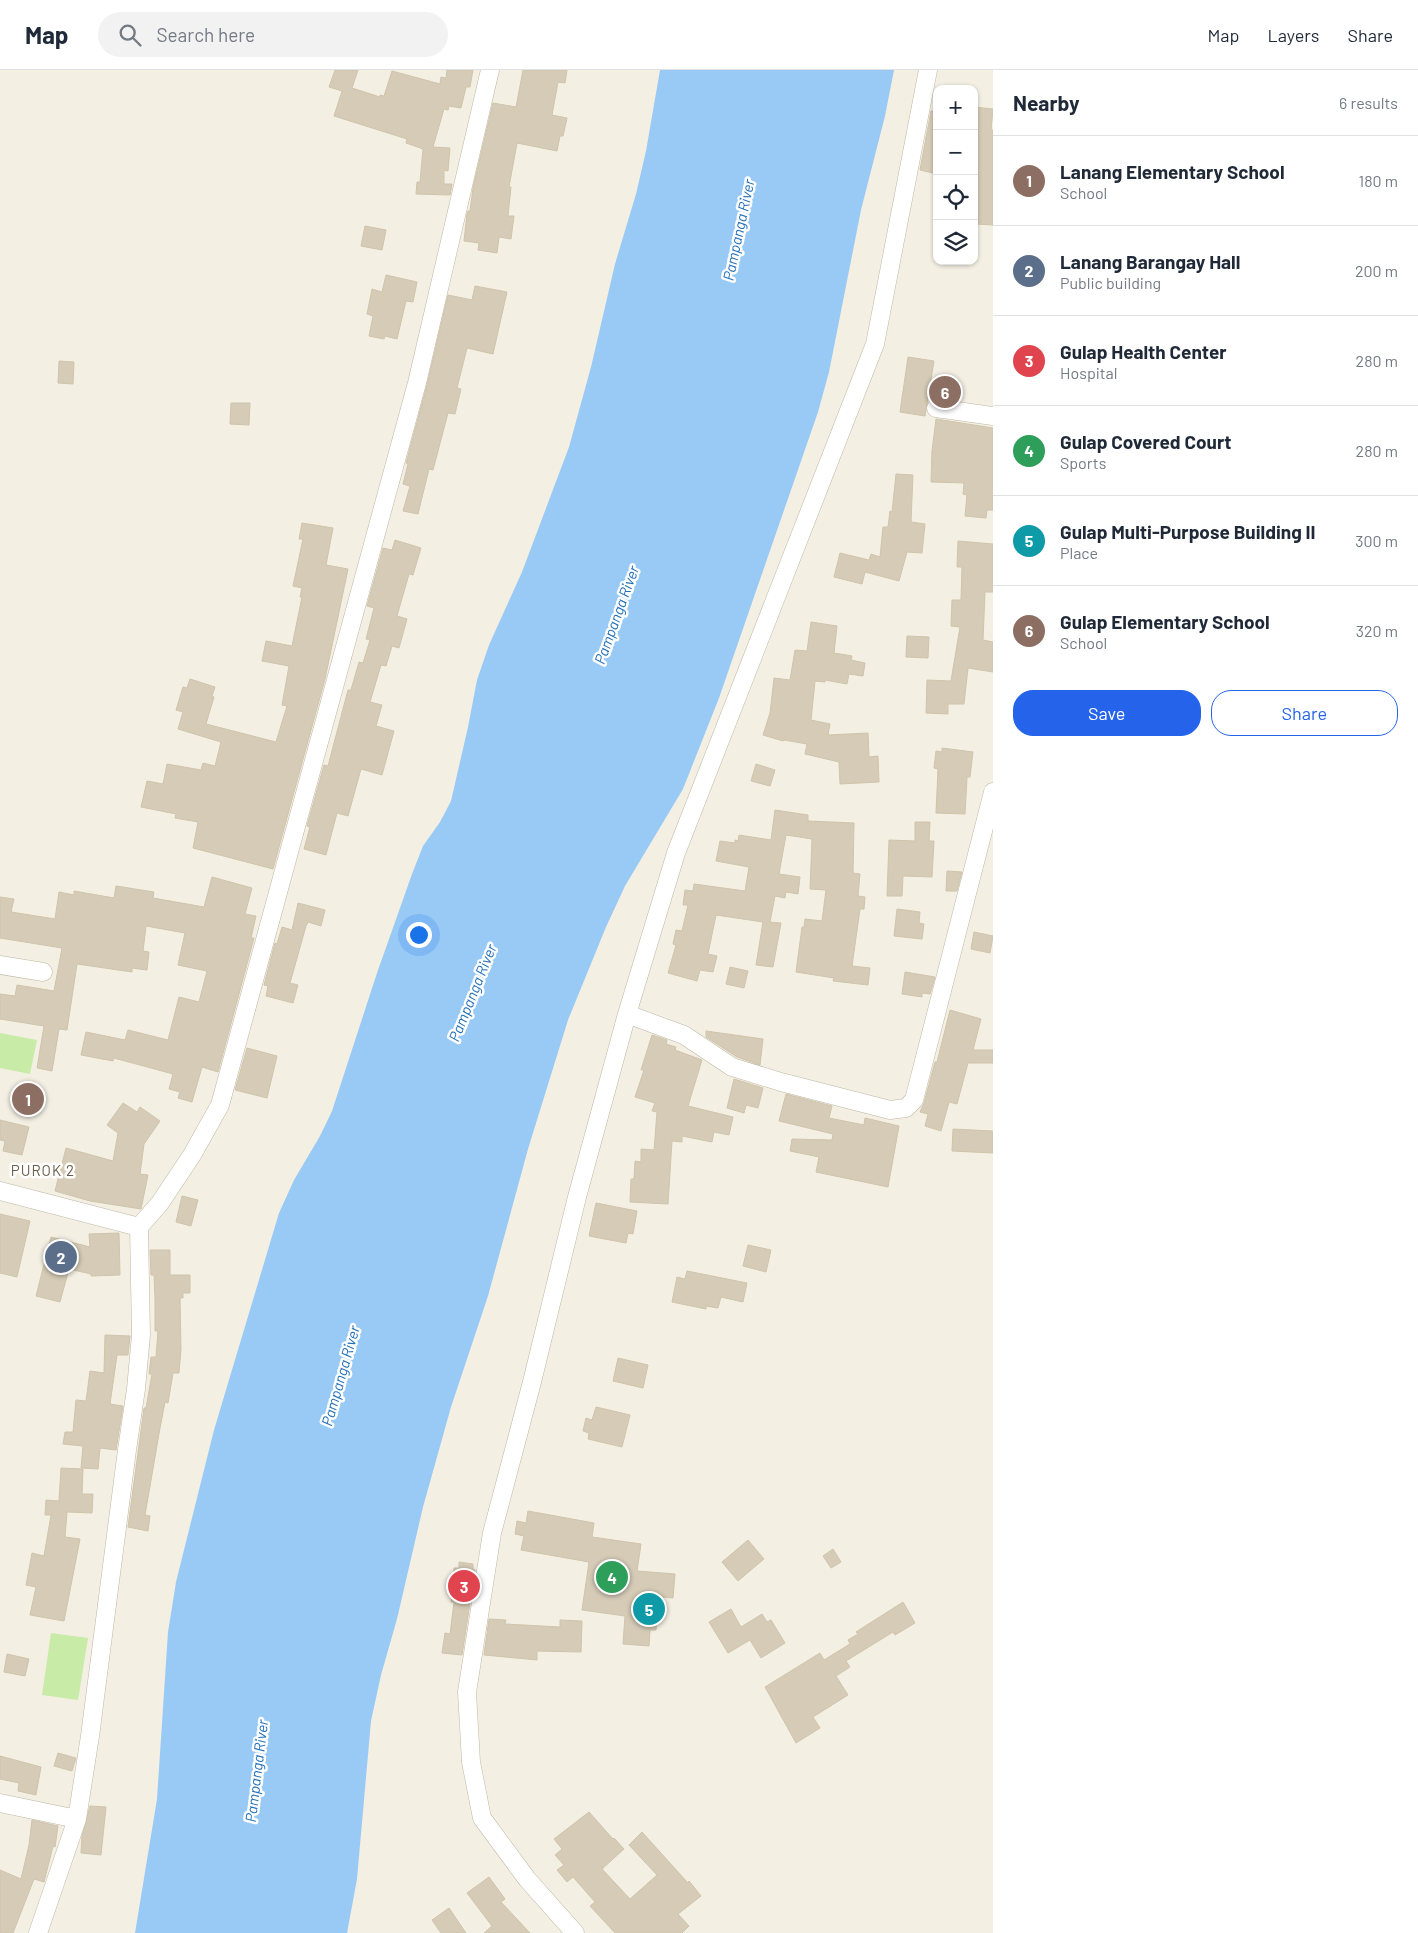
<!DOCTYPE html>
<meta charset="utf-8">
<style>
body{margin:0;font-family:Barlow,sans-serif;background:#f2f2f3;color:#1f2937}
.controls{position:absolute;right:15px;top:15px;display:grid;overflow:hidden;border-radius:10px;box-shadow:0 1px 4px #0004}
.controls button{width:45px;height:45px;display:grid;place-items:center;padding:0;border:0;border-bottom:1px solid #e0e1e3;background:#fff;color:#1f2937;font:25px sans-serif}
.you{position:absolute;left:418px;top:864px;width:18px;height:18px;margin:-12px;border:4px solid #fff;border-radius:50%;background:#1a73e8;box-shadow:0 0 0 8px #1a73e833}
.badge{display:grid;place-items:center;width:32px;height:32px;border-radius:50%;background:#2563eb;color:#fff;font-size:16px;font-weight:700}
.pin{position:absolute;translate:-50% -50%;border:2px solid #fff;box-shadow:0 1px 5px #0006}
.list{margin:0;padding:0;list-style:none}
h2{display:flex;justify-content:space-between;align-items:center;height:65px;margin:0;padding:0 20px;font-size:21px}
h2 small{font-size:16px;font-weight:400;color:#747a83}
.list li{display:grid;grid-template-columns:32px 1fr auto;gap:15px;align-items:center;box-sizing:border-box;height:90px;padding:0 20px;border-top:1px solid #e0e1e3}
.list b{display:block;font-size:19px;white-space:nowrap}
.list p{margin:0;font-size:16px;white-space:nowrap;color:#747a83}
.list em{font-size:16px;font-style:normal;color:#747a83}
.actions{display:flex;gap:10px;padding:15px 20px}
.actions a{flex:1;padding:11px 0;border:1px solid #2563eb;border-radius:20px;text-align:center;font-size:18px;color:#2563eb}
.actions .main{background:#2563eb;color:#fff}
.icon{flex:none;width:28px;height:28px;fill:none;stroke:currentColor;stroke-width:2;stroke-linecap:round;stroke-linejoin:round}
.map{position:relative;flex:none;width:993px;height:1863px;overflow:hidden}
header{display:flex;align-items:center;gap:30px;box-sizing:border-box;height:70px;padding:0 25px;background:#fff;border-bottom:1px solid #e0e1e3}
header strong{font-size:24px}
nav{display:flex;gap:28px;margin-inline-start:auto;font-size:18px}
.search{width:350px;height:45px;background:#f2f2f3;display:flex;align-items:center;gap:12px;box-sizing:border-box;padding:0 18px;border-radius:28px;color:#747a83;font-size:19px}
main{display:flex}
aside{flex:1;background:#fff}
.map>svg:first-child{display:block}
</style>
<header>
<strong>Map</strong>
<div class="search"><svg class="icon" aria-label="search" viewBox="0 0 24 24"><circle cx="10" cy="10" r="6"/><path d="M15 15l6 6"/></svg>Search here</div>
<nav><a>Map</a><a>Layers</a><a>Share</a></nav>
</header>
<main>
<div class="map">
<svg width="993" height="1863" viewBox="0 0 993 1863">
<rect width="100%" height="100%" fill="#f3efe3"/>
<path fill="#c8eba8" d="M0,963l37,7 -7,34 -30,-6z
M51,1563l37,5 -10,62 -36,-5z"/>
<path fill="#99caf5" d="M660,0h234l-9,46 -24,94 -32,162 -11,40 -99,286 -36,91 -58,97 -19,41 -38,93 -40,129 -40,147 -37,111 -28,100 -26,112 -16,56 -10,46 -14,158 -10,54h-212l22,-134 11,-167 8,-50 38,-152 65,-217 15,-33 26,-44 12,-25 45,-138 35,-99 11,-28 17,-24 11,-21 17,-74 9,-47 12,-35 33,-73 47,-125 22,-80 24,-103 21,-70 10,-43z"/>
<path fill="#d5cbb7" stroke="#d0c4aa" d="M335,0h23l-6,18 28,9v-2l4,1 8,-25 48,13 1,-7 5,1 1,-8h26l-3,17h-4l-5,21 -12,-2 -1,4 -4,-1 -11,38 17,1 -2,23 -4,-1v14h8l-2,11 -34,-1 1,-12h3l3,-33 -17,-6 1,-4 -73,-23 8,-25 -13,-4z
M523,0h44l-2,13 -7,-1 -6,33 15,3 -4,18h-3l-3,15 -40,-8 -8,44h2l-3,29h6l-3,23 -12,-2 -2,16 -19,-3 1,-7 -15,-2 3,-27 1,-3h2l3,-23 20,-85 23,4z
M974,37l19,2 -2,21h2v95l-18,-1 -1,-1z
M931,41h6v63l-17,-4z
M365,156l21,4 -4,20 -21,-4z
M386,205l31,7 -4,20 -7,-1 -9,38 -12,-3 -1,3 -15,-3 4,-20 -6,-2 5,-25 10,3z
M475,216l32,6 -14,62 -26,-6 -10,40 4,1 -6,25 -7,-1 -15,57 -4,-1 -11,45 -15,-3 7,-25 -7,-2 5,-20 -2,-1 21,-78 21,-90 24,5z
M908,287l26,4 -9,55 -25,-4z
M59,291l15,1 -1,22 -15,-1z
M231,333h19l-1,22 -19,-1z
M936,349l57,9v82h-6l-1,8 -21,-2 2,-21 -4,-1 1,-11 -33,-1 1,-31z
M896,404l17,1 -2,47 14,2 -3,29 -15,-1 -8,29 -34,-9 -3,12 -28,-7 6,-24 29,7 2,-6 9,3 3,-30h5l2,-16 2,1z
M302,453l31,5 -7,37 22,4 -23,110 -52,190 -80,-21 5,-26 -23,-4 1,-4 -35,-7 6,-26 16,3 4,-20 34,6 2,-7 12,3 6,-24 -43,-13 5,-17 -7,-2 7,-23 4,1 3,-9 25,8 -3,9 2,1 -8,27 70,18 11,-36 -5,-1 7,-39 -27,-5 4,-20 26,5 10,-49h-2l2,-9 -9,-2 10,-47h-4z
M395,470l26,8 -8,27 -4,-1 -12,42 10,3 -8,29 -7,-2 -6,20 -5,-1 -11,37 12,3 -6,21 18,5 -12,44 -21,-6 -13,47 -11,-3 -11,42 -22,-6 6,-22 -3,-1 17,-61 4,1 20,-76h3l8,-28 4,1 7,-23 -4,-1 8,-31 -7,-2 16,-58 9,2z
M958,471l35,3v48h-8l-2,48 10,2v30l-25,-4 -4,36h-16v10l-22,-1 1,-33 24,1 9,-54 -9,-1 1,-26h9l1,-33h-5z
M811,552l26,4 -3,27 18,3 -1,4 14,3 -2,13 -14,-2 -2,10 -22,-4v2l-10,-1 -4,39 19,4 -2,11 40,-2 1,24 9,-1 1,26 -39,2 -1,-22 -34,-8 2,-10 -23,-4 -1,1 -20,-6 7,-22 4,-35 16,2 5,-30 12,1z
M907,566l22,1 -1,21 -22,-1z
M942,678l31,4 -3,25h-3l-2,37 -29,-1 2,-44 -4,-1 2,-17 6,1z
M756,694l19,6 -5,16 -19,-5z
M775,740l33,5v6l46,2 -1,50 7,1 -2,22 7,1 -1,12h-4l-8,57 18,2 -2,17 -35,-4 1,-3 -38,-6 6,-45h2l1,-8 17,2 4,-31 -16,-1 2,-50 -26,-4 -7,39 21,3 -2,17 -12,-2 -1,6 -10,-2 -5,26 11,1 -8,44 -17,-2 7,-43 -47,-7 -8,39 9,2 -4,16 -13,-2 -3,11 -29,-8 8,-28 -3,-1 3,-14 6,1 6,-26h-5l2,-15 8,1 1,-7 51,7 4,-24 -33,-6 4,-20 15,2v-3l3,1 1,-6 32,5z
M915,752h15l-1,19h5l-2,36 -29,-1 -1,20h-15l2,-56 26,1z
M947,801l15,1 -5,19h-11z
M212,807l40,11 -7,26 11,2 -5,22h3l-36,134 -16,-5 -10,35 -14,-4 2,-6 -11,-3 4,-15 -59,-16 -1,3 -32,-6 5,-23 39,8 3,-10 40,10 11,-43 20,5 8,-31 -29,-6 7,-32 -39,-7 -3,25 6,1 -2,18 -15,-2v4l-55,-8 -10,66 -8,-1 -7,42 -15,-3 7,-42 -44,-7v-25l15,2 2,-11 37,6 8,-43 -62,-10v-41l14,2 -3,13 44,7 4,-27 15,3v-4l40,7 2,-12 38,6 -1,6 51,9z
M298,833l27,7 -4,16 -13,-4 -2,4 -16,57 8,2 -5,18 -27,-7 2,-10 -4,-1 11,-42 2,1 5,-17 10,3z
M897,839l23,3 -1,11 5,1 -2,15 -28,-3z
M974,862l19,4 -3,17 -19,-4z
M730,897l18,4 -4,17 -18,-4z
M905,902l30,5 -5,17 -8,-1v4l-20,-3z
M950,940l31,9 -8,31h20v13h-25l-11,41 -8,-2 -8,29 -16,-5 3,-12 -8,-2 4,-9 11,-41h2z
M706,961l57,8 -3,26 -23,-8 -31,-20z
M652,965l15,5 -1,4 10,3 -1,3 27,10 -14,46 45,11 -4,18 -15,-3 -2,10 -30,-6v6l-10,-1 -4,63 -38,-2 1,-23h3l1,-18 6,1v-13l13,1 3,-38 -5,-1 3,-8 -20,-6 9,-27h-3z
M247,978l30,8 -10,42 -32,-8z
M734,1009l29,9 -5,20 -12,-3 -2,8 -17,-5z
M786,1024l46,12 -3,12 35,7 1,-7 34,8 -11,61 -72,-15 3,-15 -29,-6 2,-12 40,1 1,-6 -54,-13z
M123,1033l14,9 3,-5 20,14 -16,23 -4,30 8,1 -7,34 -51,-8 -35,-10 11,-43 47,13 5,-28 -11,-8z
M0,1050l29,7 -7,28 -19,-4 2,-10 -5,-1z
M953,1059l40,2v22l-41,-2z
M182,1126l16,4 -7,26 -15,-4z
M596,1133l41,8 -4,23 -5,-1 -2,10 -37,-7z
M0,1144l30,7 -13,56 -17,-4z
M119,1163l1,42 -29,1v-2l-22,-5 -9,33 -24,-6 15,-59 39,10 -1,-13z
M748,1175l23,5 -5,22 -23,-6z
M150,1180h20v25h20v18h-7v5h-3l1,51 -2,24h-6l-5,30 -3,-1 -5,26 -15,87 5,1 -2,15 -20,-4 16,-119h2l6,-34h-3l2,-17h5l2,-26h-3v-32l-1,-24h-3z
M687,1201l60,12 -4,19 -22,-5 -3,11 -12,-2v3l-34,-7 5,-25 8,2z
M105,1265l25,1 -2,19h-11l-7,49 13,2 -7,44 -16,-2 -2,21 -17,-1 2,-22 -20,-2 2,-12h8l3,-32 10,1 4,-30 14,2z
M618,1288l30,7 -5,23 -30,-7z
M596,1337l34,8 -8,32 -34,-8 1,-6 -6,-2 3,-13 6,2z
M61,1398l22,1 -1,25h11l-1,19 -25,-1 -2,25 15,2 -16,82 -34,-6 6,-28 -10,-2 6,-32 12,3 7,-41h-6l1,-15 13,1z
M528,1441l66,12 -2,14 49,7 -4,27 38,3 -2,24 -11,-1 -1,20 -4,-1 -1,14h-6l-1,16 -26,-2 2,-28 -43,-6 7,-48 -68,-12 3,-14 -9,-2 2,-13 9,2z
M748,1470l16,19 -26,22 -16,-19z
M833,1479l8,13 -10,6 -8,-12z
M459,1492l14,2v5l2,1 -13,85 -20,-2 3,-20 5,1 4,-32h-3l3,-34h5z
M903,1532l12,21 -20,12 -2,-3 -47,29 4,6 -14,9 12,19 -35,22 7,11 -24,15 -31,-56 55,-34 4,7 26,-16 -2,-4 10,-6 -2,-2z
M731,1539l10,18 21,-13 5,8 4,-2 14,23 -24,15 -11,-18 -22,13 -19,-31z
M489,1549l17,1 -1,4 55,3v-7l22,1 -1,31 -44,-1v9l-53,-5z
M7,1584l22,5 -4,17 -21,-4z
M58,1683l18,5 -4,13 -18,-5z
M0,1686l41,11 -5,28 -18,-4 1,-8 -19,-4z
M90,1736l16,1 -5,48 -20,-2 1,-17z
M589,1742l24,27 1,-1 10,11 -22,20 28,30 27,-24 -28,-30 13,-13 46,51 1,-2 12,15 -23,18 11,12 -7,7h-67l-25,-27 5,-4 -22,-25 -6,5 -10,-12 7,-5 -9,-10 7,-6 -8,-10z
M32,1750l26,6 -3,21 -2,-1 -9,36 -10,-3 -21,54h-13v-63l21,9 8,-34z
M489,1807l16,22 -4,3 29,31h-46l8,-7 -25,-33z
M449,1838l17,25h-25l-9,-13z"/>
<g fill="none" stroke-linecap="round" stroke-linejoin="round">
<g stroke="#bfb7a5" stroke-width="19">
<path id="minor" d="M936,338l57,8
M0,895l43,7
M627,944l57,21 48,32 49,15 109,28 16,-2 8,-8 79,-308
M0,1121l139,36
M0,1733l77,16
M38,1863l39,-114 13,-83 37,-286 9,-61 5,-54 -2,-108 21,-24 32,-48 28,-50 197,-722 73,-313
M575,1863l-48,-54 -45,-61 -11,-56 -4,-70 25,-159 40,-151 45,-185 50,-183 49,-161 199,-509 53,-274"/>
</g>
<use href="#minor" stroke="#fff" stroke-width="18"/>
</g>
<g text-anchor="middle" stroke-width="5" stroke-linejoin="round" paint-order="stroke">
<g font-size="15" font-style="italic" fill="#2471b8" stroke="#fff">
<text transform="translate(739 160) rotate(-78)" y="5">Pampanga River</text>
<text transform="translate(617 545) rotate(-70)" y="5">Pampanga River</text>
<text transform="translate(473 923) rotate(-68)" y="5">Pampanga River</text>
<text transform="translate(341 1306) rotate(-74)" y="5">Pampanga River</text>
<text transform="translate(257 1701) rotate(-83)" y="5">Pampanga River</text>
</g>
<g font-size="15" letter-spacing="1" fill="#685e49" stroke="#fff">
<text x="43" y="1106">PUROK 2</text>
</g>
</g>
</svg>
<div class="controls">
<button>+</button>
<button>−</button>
<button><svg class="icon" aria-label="locate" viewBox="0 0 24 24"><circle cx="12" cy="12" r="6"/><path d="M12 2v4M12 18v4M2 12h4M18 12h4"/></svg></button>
<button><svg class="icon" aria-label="layers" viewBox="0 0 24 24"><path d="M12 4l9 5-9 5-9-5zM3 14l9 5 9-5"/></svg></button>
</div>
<div class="you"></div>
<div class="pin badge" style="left:28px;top:1029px;background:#8d6e63">1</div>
<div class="pin badge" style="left:61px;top:1187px;background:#5c6f8a">2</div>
<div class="pin badge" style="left:464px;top:1516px;background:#e0444e">3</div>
<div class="pin badge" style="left:612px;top:1507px;background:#2e9e5b">4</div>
<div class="pin badge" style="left:649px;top:1539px;background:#0f9aa8">5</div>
<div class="pin badge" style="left:945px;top:322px;background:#8d6e63">6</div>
</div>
<aside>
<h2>Nearby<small>6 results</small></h2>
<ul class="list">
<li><span class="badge" style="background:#8d6e63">1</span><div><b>Lanang Elementary School</b><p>School</p></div><em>180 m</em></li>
<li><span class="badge" style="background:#5c6f8a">2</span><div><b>Lanang Barangay Hall</b><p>Public building</p></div><em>200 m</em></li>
<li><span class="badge" style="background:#e0444e">3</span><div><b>Gulap Health Center</b><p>Hospital</p></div><em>280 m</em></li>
<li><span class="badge" style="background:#2e9e5b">4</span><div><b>Gulap Covered Court</b><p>Sports</p></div><em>280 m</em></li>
<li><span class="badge" style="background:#0f9aa8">5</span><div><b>Gulap Multi-Purpose Building II</b><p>Place</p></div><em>300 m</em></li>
<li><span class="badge" style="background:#8d6e63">6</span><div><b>Gulap Elementary School</b><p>School</p></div><em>320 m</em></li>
</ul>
<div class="actions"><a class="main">Save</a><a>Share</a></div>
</aside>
</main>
